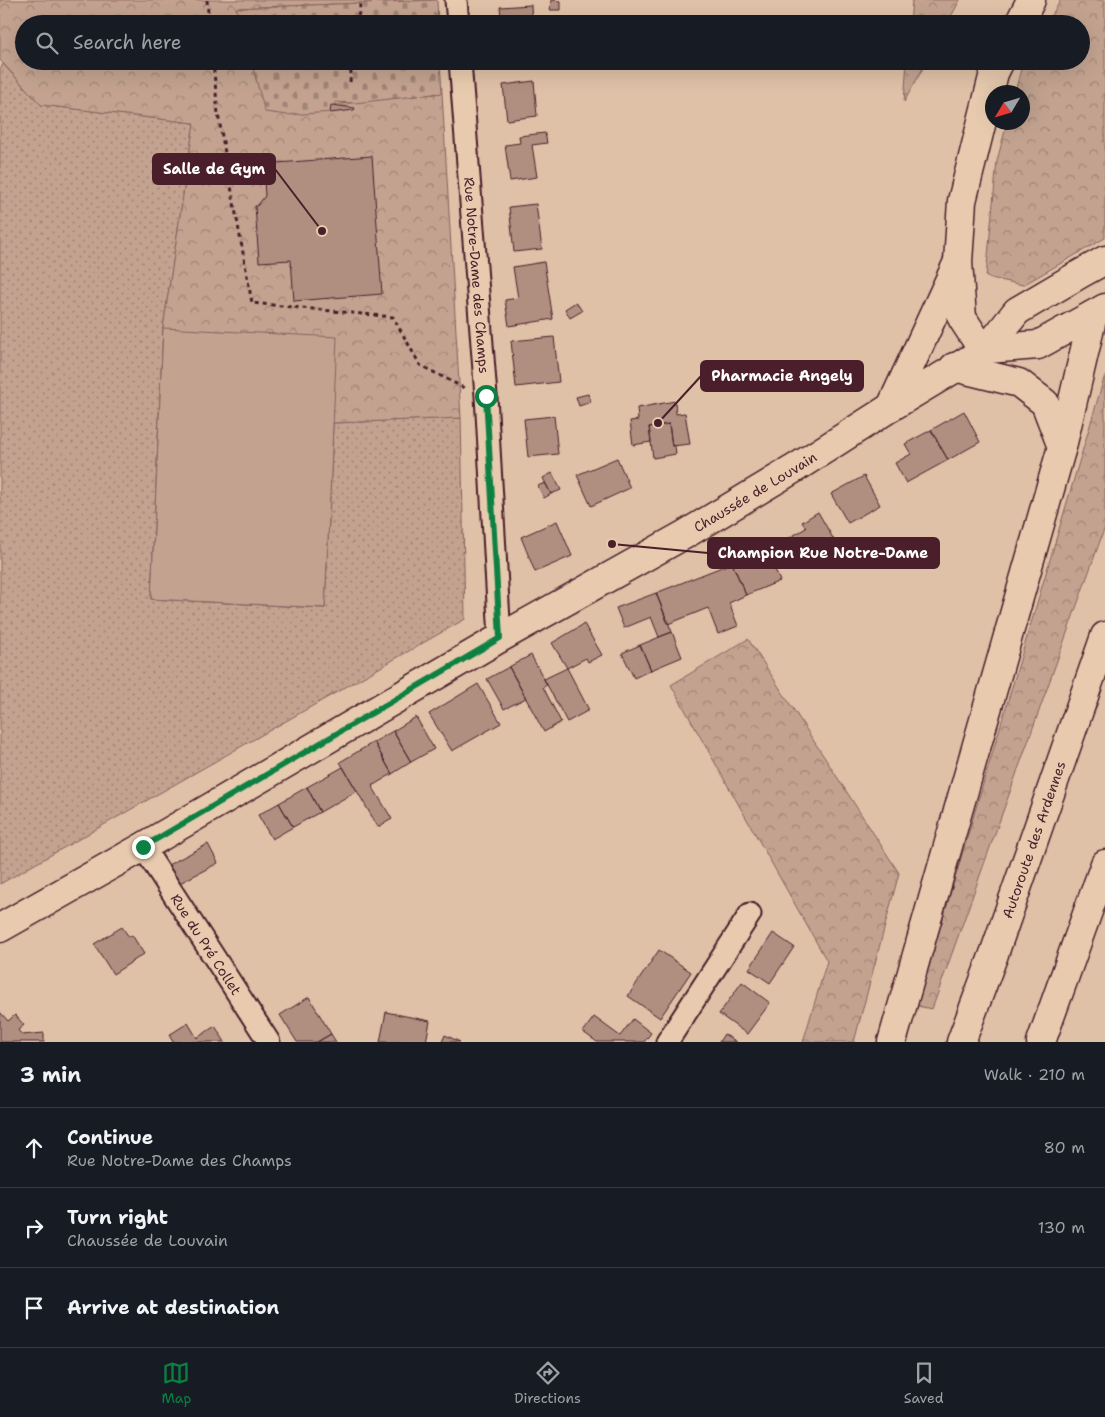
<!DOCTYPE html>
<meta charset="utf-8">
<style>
body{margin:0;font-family:"Shantell Sans",sans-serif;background:#242831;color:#f1f3f6}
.compass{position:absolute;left:985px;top:85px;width:45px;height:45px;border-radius:50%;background:#171b24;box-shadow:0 5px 20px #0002;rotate:232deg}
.stop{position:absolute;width:15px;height:15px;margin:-11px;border:4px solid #0b8043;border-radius:50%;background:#fff}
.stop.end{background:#0b8043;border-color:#fff;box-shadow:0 1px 5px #0008}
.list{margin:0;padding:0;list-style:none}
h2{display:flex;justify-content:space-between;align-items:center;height:65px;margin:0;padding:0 20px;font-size:21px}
h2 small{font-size:16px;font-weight:400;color:#9ea1a6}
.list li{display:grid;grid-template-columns:32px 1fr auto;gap:15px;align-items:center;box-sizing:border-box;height:80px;padding:0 20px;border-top:1px solid #363941}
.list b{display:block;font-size:19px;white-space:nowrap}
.list p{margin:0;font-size:16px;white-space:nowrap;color:#9ea1a6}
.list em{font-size:16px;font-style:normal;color:#9ea1a6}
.icon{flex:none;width:28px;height:28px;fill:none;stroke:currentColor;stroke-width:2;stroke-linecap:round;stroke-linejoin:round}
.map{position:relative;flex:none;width:1105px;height:1042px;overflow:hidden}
.search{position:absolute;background:#171b24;box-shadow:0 5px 20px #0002;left:15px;right:15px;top:15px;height:55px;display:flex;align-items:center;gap:12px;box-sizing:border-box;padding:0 18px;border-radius:28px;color:#9ea1a6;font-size:19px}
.sheet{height:305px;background:#171b24}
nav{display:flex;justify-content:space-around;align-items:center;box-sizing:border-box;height:70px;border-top:1px solid #363941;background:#171b24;font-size:14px;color:#9ea1a6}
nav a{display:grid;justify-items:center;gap:2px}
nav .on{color:#0b8043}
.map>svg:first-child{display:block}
</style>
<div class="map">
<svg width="1105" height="1042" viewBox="0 0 1105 1042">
<defs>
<pattern id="grass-dots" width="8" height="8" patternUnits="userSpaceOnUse" patternTransform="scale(1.25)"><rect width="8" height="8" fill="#c3a390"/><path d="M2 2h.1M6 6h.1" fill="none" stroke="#a08476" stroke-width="1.8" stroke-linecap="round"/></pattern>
<pattern id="forest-crowns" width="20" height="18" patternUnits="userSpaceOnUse" patternTransform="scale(1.25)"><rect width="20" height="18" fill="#c3a390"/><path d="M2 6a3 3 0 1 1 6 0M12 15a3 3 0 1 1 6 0" fill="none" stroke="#a08476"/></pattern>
<pattern id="cemetery-stones" width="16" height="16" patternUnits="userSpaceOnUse" patternTransform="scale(1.25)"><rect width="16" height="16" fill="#c3a390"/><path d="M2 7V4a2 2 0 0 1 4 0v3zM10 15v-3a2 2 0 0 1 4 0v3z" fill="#a08476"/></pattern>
</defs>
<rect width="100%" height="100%" fill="#dec1a7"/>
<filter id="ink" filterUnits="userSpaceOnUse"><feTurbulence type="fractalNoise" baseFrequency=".02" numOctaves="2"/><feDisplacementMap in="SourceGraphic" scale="10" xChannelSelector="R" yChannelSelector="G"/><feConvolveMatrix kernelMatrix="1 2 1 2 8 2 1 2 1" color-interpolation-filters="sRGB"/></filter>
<g filter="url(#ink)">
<path fill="url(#grass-dots)" stroke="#86615e" d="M3,64l38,41 153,18 -31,205 -12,271 174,9 8,-185 128,-5 4,201 -465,265v-814z"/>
<path fill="url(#forest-crowns)" stroke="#86615e" d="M0,0h437l-200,8 4,16h-217v37h227l15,51 176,-19 19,325 -128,5 -8,185 -174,-9 12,-271 31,-205 -153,-18 -41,-45z
M912,0h48l-13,24h-37z
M1061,0h44v238l-82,47 -37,-8 11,-116 10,-38 15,-1v-30h-7l8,-31h58v-37h-35z
M907,61h20l-23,41z
M1105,375v152l-173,482 -15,-3z
M748,639l151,234 -45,169h-51l24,-81 -156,-276z"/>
<path fill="url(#cemetery-stones)" stroke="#86615e" d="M437,0l1,24h-197l-5,-16z
M251,61h189l2,32 -87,10 -20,-1 -2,10 -46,3 -22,-3z"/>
<path fill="#c3a390" stroke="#86615e" d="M163,328l174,9 -12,271 -174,-9z"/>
<path fill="#b08f80" stroke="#4a1f2b" d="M551,0l10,1v9h-11z
M531,5l1,19h-30l-2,-17z
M24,30v22l-6,-2z
M534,81l3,35 -30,4 -4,-35z
M331,105l24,3 -1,2 -24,3z
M545,133l2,10 -15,2 5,32 -27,4 -5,-36 15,-2 -1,-7z
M372,156l10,138 -88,7 -3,-41 -32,2 -4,-56h2l8,-10 -2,-32z
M536,204l6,45 -28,3 -5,-45z
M544,262l9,57 -44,7 -4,-26 13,-2 -5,-31z
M576,302l6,9 -12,7 -5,-9z
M554,337l5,45 -43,5 -5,-46z
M588,394l3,8 -12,4 -3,-9z
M675,401l1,13 9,-1 5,31 -18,2 -3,-22 -20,3 2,15 -18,3 -3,-24 8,-1 -1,-12z
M964,411l16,31 -32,18 -17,-30z
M554,416l4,38 -30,3 -4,-38z
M669,424l3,22h3l1,8 -23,4 -4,-31z
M931,430l17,30 -42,23 -11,-20 16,-9 -6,-10z
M617,458l13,30 -39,18 -14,-31z
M552,473l9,17 -10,4 -8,-16z
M864,476l16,29 -32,18 -17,-29z
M545,483l6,11 -7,4 -6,-12z
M818,512l20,35 -33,19 -16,-28 17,-10 -4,-6z
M557,521l15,35 -37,16 -14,-35z
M766,549l14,32 -34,14 -14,-32z
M732,563l14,32 -17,8 9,23 -20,8 -10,-26 -40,16 -12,-31z
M656,593l16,39 -13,5 -8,-20 -27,11 -8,-20z
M584,624l18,31 -14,7 -2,-4 -19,10 -15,-25z
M672,632l10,25 -31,13 -11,-25z
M640,645l11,25 -17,8 -12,-25z
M531,655l16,30 -4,2 18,35 -17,10 -35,-65z
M509,667l17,31 -22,11 -17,-30z
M567,668l22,42 -22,12 -23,-43z
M478,684l23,39 -49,28 -23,-37z
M416,717l18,32 -23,13 -18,-31z
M393,731l18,31 -19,12 -18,-32z
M374,742l18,32 -20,12 20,33 -14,8 -38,-65z
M343,767l14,24 -37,21 -13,-25z
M307,787l13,25 -27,15 -14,-24z
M279,803l14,24 -21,12 -14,-24z
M208,844l10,19 -40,21 -10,-19z
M122,927l7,10 3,-2 12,19 -31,20 -19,-30z
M773,933l21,14 -24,36 -21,-14z
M659,950l32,22 -31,46 -32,-22z
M742,982l28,21 -23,31 -28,-20z
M309,997l22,37 -14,8h-20l-17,-27z
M0,1012l8,9 7,-6 9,10 -6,5 4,5 22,-2v9h-44z
M386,1012l44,9 -4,21h-46z
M594,1017l26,19 13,-17 18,14 -7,9h-47l-14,-10z
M188,1023l9,15 18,-12 10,16h-52l-4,-7z
M331,1034l5,8h-19z
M724,1034l12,8h-17z
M445,1035l15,7h-18z"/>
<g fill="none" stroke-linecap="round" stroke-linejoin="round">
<g stroke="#4a1f2b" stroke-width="25">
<g id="street">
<path d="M456,0l2,24"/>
<path id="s1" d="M460,61l26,335 14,242"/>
<path id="s2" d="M143,847l126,195"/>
<path d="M667,1042l83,-128"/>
</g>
</g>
<g stroke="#4a1f2b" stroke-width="31">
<g id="primary">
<path d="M987,349l51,-4 67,-37"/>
<path id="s3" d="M0,928l143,-81 357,-209 184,-103 113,-68 94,-60 96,-58 30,-38 63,-37 25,-14"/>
</g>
</g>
<g stroke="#4a1f2b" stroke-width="31">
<g id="highway">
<path d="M1019,24l12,-24"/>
<path d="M987,349l-12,-11 -13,-20 -4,-56 4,-61 32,-128 6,-12"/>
<path d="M954,367l65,16 26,20 17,44"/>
<path d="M891,407l65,-141"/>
<path d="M892,1042l170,-595 31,-132"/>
<path id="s4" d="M961,1042l33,-88 111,-318"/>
<path d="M1041,1042l64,-178"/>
</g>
</g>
<path stroke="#4a1f2b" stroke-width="3" stroke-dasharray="4 4" stroke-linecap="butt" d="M207,0l2,24
M357,24l4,-24
M213,61l5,53 34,189 141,14 27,48 44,23
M350,82l2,-21"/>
<use href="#street" stroke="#e8cbaf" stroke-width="21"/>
<use href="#primary" stroke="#e8cbaf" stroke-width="28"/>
<use href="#highway" stroke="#e8cbaf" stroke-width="28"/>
</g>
</g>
<g fill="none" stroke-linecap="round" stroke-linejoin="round" filter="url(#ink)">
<path stroke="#0b8043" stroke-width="6" d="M143,847l357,-209 -14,-242"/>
</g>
<g text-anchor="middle" stroke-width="4" stroke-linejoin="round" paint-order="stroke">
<g font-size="14" fill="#4a1f2b" stroke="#e8cbaf">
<text dy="5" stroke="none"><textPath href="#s1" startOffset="215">Rue Notre-Dame des Champs</textPath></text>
<text dy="5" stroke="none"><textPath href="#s3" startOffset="872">Chaussée de Louvain</textPath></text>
<text dy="5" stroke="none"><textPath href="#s4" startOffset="215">Autoroute des Ardennes</textPath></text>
<text dy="5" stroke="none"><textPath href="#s2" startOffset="116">Rue du Pré Collet</textPath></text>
</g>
</g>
<path fill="none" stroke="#4a1f2b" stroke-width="2" d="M322 231L275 169M658 423L701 376M612 544L708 553"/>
<g fill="#4a1f2b" stroke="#e8cbaf" stroke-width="2">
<circle cx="322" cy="231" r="5"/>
<circle cx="658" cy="423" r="5"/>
<circle cx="612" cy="544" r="5"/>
</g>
<g fill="#4a1f2b" stroke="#4a1f2b" stroke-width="2">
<rect x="153" y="154" width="122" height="30" rx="5"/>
<rect x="701" y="361" width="162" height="30" rx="5"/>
<rect x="708" y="538" width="231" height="30" rx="5"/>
</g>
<g font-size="15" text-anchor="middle" font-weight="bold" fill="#fff">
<text x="214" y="174">Salle de Gym</text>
<text x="782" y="381">Pharmacie Angely</text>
<text x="823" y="558">Champion Rue Notre-Dame</text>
</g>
</svg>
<svg class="compass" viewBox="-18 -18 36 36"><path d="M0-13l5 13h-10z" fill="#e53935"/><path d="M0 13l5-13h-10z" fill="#9ea1a6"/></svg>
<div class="stop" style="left:486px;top:396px"></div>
<div class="stop end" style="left:143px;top:847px"></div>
<div class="search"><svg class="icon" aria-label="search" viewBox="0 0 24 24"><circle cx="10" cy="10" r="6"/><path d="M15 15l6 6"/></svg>Search here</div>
</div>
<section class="sheet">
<h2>3 min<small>Walk · 210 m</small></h2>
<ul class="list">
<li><svg class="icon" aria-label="ahead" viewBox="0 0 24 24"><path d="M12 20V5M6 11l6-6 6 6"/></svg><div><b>Continue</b><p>Rue Notre-Dame des Champs</p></div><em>80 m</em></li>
<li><svg class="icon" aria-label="right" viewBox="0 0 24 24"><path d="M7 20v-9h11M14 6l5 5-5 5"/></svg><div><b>Turn right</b><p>Chaussée de Louvain</p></div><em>130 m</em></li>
<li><svg class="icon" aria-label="arrive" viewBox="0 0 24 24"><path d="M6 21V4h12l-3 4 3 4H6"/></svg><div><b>Arrive at destination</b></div></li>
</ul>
</section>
<nav>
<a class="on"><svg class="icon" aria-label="map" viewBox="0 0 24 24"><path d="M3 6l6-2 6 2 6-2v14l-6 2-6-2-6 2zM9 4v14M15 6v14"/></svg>Map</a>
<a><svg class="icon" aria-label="directions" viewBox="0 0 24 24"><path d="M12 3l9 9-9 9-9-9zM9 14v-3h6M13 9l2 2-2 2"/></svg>Directions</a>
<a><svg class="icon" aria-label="saved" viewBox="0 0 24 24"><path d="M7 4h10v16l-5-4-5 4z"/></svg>Saved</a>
</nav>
